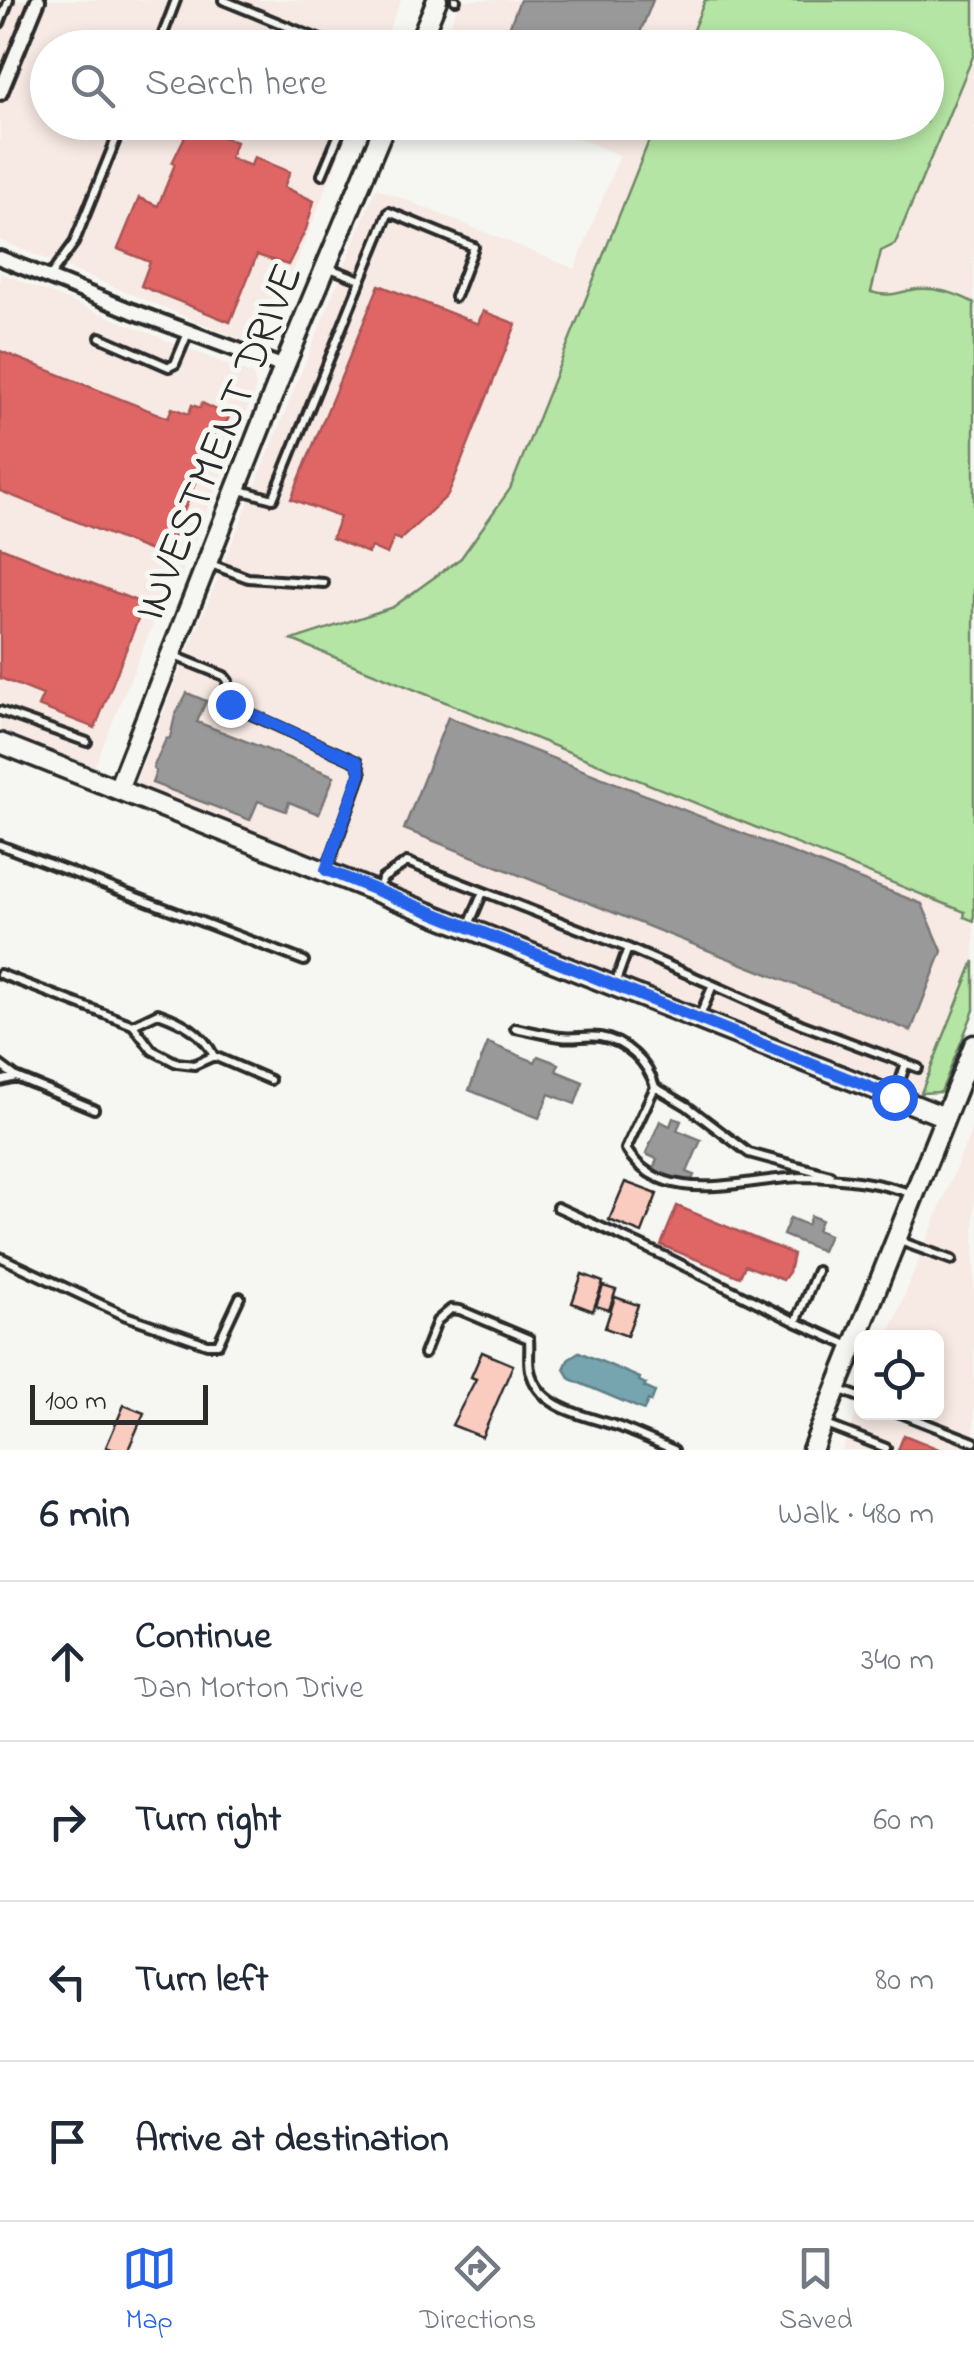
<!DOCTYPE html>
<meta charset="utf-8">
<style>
body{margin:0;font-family:"Indie Flower",sans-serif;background:#f2f2f3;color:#1f2937}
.controls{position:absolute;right:30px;bottom:30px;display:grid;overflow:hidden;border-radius:15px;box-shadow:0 5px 15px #0003}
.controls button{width:90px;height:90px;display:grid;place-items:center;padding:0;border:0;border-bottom:2px solid #e0e1e3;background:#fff;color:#1f2937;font:50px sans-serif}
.scale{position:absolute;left:30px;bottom:25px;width:178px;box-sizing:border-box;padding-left:10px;border:5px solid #2b2b2b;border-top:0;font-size:28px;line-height:35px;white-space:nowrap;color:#2b2b2b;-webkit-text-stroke:8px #f6f6f2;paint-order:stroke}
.stop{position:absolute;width:30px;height:30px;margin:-22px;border:8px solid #2563eb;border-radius:50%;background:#fff}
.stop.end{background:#2563eb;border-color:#fff;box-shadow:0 2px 10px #0008}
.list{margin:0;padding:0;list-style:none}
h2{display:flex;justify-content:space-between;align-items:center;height:130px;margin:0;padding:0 40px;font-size:42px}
h2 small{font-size:32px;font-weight:400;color:#747a83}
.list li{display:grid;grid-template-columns:65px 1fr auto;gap:30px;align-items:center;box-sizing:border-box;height:160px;padding:0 40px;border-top:2px solid #e0e1e3}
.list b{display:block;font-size:38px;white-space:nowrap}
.list p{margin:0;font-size:32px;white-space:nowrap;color:#747a83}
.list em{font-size:32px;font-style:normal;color:#747a83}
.icon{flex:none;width:55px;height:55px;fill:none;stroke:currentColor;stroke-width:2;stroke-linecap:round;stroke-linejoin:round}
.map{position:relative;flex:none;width:974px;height:1450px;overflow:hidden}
.search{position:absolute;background:#fff;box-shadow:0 5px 15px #0003;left:30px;right:30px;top:30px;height:110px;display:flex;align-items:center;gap:25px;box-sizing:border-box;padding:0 35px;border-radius:55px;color:#747a83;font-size:38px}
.sheet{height:770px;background:#fff}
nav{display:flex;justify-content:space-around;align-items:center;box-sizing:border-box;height:140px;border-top:2px solid #e0e1e3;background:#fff;font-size:28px;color:#747a83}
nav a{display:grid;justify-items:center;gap:5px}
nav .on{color:#2563eb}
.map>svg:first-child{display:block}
</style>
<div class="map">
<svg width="974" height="1450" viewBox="0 0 974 1450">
<rect width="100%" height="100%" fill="#f6f6f2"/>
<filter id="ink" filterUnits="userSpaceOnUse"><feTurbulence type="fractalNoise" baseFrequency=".01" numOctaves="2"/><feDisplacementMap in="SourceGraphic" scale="20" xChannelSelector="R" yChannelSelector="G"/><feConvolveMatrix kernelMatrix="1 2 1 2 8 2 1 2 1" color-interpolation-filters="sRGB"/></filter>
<g filter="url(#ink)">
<path fill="#f7e9e3" d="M0,0h401l-20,47 -333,1v74l304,1 -61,153 -34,70 -257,-106z
M460,0h245l-19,47 -245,1z
M974,54v249l-16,-9 -43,-5 -25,8 -19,-4 10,-42 14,-8z
M539,123h117l-146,366 -49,68 -68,50 -99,33 672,272 -2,5 10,4v40l-53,132 -787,-308 242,-597 199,81 45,-114z
M0,273l253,102 3,13 -76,189 -7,-2 -79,192 -94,-38z
M974,1123v327h-132l19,-48 1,10h74v-74l-48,-1z"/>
<path fill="#b5e5a4" stroke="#708868" stroke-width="2.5" d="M705,0h269v54l-79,190 -14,7 -10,41c16,5 23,2 40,-2 20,-4 46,3 63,13v618l-10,-4 1,-5 -673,-272 101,-33 68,-49 49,-69 146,-366 270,-1v-74l-240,-1z
M974,961v49l-33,82 -20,1z"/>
<path fill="#e06666" stroke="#aa5454" stroke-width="2.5" d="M191,124l45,18 -6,16 21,8 3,-9 36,15 -6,15 30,14 -8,28 -18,36 -31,-10 -27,67 -89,-36 9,-24 -32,-13 21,-51 19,8 17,-42 -3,-1z
M379,285l99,39 5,-13 33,13 -68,171 -48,45 -6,-3 -7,17 -16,-7 -3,6 -36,-15 8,-21 -49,-18z
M0,351l168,67 4,-10 17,6 3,-9 8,3 2,-5 27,13 -9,23 -7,-2 -47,120 -166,-66z
M0,547l144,57 -49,124 -57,-22 5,-11 -43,-17z
M677,1206l116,48 -4,18 -6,8 -38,-15 -5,12 -79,-32z
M904,1435l37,15h-43z"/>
<path fill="#76a5af" stroke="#608087" stroke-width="2.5" d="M579,1352l61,26 -1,3 7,3 -2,3 11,5 -4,10 -3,-2 -4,10 -74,-31 -6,-10 5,-11z"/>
<path fill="#999" stroke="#787878" stroke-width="2.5" d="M520,0h133l-19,48h-133z
M187,693l19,8 -9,21 137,54 -15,38 -30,-12 -3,9 -28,-10 -8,19 -98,-37 4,-11 -3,-4 13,-29 4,-1 5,-22z
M448,717l474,187 20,47 -31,80 -507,-202z
M488,1043l47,19 3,-6 21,8 -3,7 27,11 -8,22 -26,-10 -10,24 -70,-28z
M673,1118l8,3 -4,9 24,10 -14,32 7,3 -4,10 -37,-15 4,-11 -11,-5 14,-33 10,5z
M811,1216l10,4 -4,10 12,5 -7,16 -39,-16 7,-17 17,7z"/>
<path fill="#facbbf" stroke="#2b2b2b" stroke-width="2.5" d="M625,1182l32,12 -15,39 -33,-13z
M582,1274l21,8 -10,29 -21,-8z
M603,1286l13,4 -7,20 -13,-4z
M615,1297l23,8 -11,31 -22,-8z
M482,1352l31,13 -31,72 -30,-12 24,-46 -5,-2z
M124,1405l20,8 -16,37h-14l-8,-3z"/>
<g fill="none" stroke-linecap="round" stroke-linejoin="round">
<g stroke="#2b2b2b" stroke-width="14">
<path id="lane" d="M223,0l117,48
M455,0h1
M0,23l9,-23
M165,48l-5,-6 16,-42
M280,122h2
M322,175l22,-53
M327,267l34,13 28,-68 85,35 -19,50
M50,276l24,-33 49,-121
M100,337l69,30 6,-3 13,-31
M237,489l36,10 88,-219
M208,563l40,15 76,5
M172,655l52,21 4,5 -4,19 5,4 128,58 4,12 -34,95
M0,711l87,31
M0,845l304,116
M379,890l3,-11 25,-17 221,86 -13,36
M469,925l14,-33
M628,948l85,37 -14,33
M0,974l133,51 19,25 25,13 17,2 20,-9c-12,-24 -31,-34 -56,-43l-25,12
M713,985l88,39 117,44
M515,1028c15,3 30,7 46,9 13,2 26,-2 39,0 26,4 48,25 55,50l-29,62c38,62 121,28 180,28 39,1 71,5 107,17
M214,1056l56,24
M0,1065l16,12 78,32
M0,1081l16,-4
M655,1087l32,19 62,47 81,22
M895,1096l11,-33
M557,1207l105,48 134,67
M897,1240l55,20
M0,1257l126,59 81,28h11l22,-47
M817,1271l-21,51 56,25
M424,1354l13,-33 14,-12 9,1 69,29c1,10 -1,21 1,31 9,40 55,45 87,56 19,7 38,16 57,24
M838,1389l24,9
M897,1412l77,30
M824,1424l62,24"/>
</g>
<g stroke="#2b2b2b" stroke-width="20">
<path id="street" d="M0,93l38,-93
M0,258l132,53 152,56"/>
</g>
<g stroke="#2b2b2b" stroke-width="25">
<path id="secondary" d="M417,48l20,-48
M0,743l945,374
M118,789l166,-422 102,-245
M812,1450l162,-405"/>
</g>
<use href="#lane" stroke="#f6f6f2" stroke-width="6"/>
<use href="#street" stroke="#f6f6f2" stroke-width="12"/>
<use href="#secondary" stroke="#f6f6f2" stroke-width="18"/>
</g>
</g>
<g fill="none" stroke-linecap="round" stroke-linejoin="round" filter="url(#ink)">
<path stroke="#2563eb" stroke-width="12" d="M230,704l127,58 3,12 -34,96 568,227"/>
</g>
<g text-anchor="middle" stroke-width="10" stroke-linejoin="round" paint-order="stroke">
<g font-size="45" fill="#2b2b2b" stroke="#f6f6f2">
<text transform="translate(216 441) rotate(-68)" y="16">INVESTMENT DRIVE</text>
</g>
</g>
</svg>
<div class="controls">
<button><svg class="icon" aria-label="locate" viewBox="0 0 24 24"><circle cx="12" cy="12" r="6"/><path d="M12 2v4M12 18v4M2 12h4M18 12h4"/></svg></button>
</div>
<div class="scale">100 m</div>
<div class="stop" style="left:894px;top:1097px"></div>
<div class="stop end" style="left:230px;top:704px"></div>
<div class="search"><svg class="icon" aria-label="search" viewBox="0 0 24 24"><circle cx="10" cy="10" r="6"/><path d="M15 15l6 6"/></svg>Search here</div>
</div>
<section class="sheet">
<h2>6 min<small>Walk · 480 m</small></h2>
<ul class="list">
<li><svg class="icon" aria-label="ahead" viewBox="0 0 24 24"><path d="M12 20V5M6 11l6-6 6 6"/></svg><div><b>Continue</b><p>Dan Morton Drive</p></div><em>340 m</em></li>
<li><svg class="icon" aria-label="right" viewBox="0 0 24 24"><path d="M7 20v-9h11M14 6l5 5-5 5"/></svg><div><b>Turn right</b></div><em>60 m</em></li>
<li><svg class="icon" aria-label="left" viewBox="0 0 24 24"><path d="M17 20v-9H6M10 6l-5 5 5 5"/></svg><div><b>Turn left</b></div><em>80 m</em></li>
<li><svg class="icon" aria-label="arrive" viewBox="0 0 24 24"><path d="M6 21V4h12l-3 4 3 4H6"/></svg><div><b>Arrive at destination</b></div></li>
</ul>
</section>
<nav>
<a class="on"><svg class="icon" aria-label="map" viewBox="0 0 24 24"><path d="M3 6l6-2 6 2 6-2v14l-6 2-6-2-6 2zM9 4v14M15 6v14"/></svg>Map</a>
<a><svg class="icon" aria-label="directions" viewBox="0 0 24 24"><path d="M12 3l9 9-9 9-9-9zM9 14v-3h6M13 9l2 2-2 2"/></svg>Directions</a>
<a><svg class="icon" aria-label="saved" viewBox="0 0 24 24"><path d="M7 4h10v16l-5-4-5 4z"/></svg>Saved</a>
</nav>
